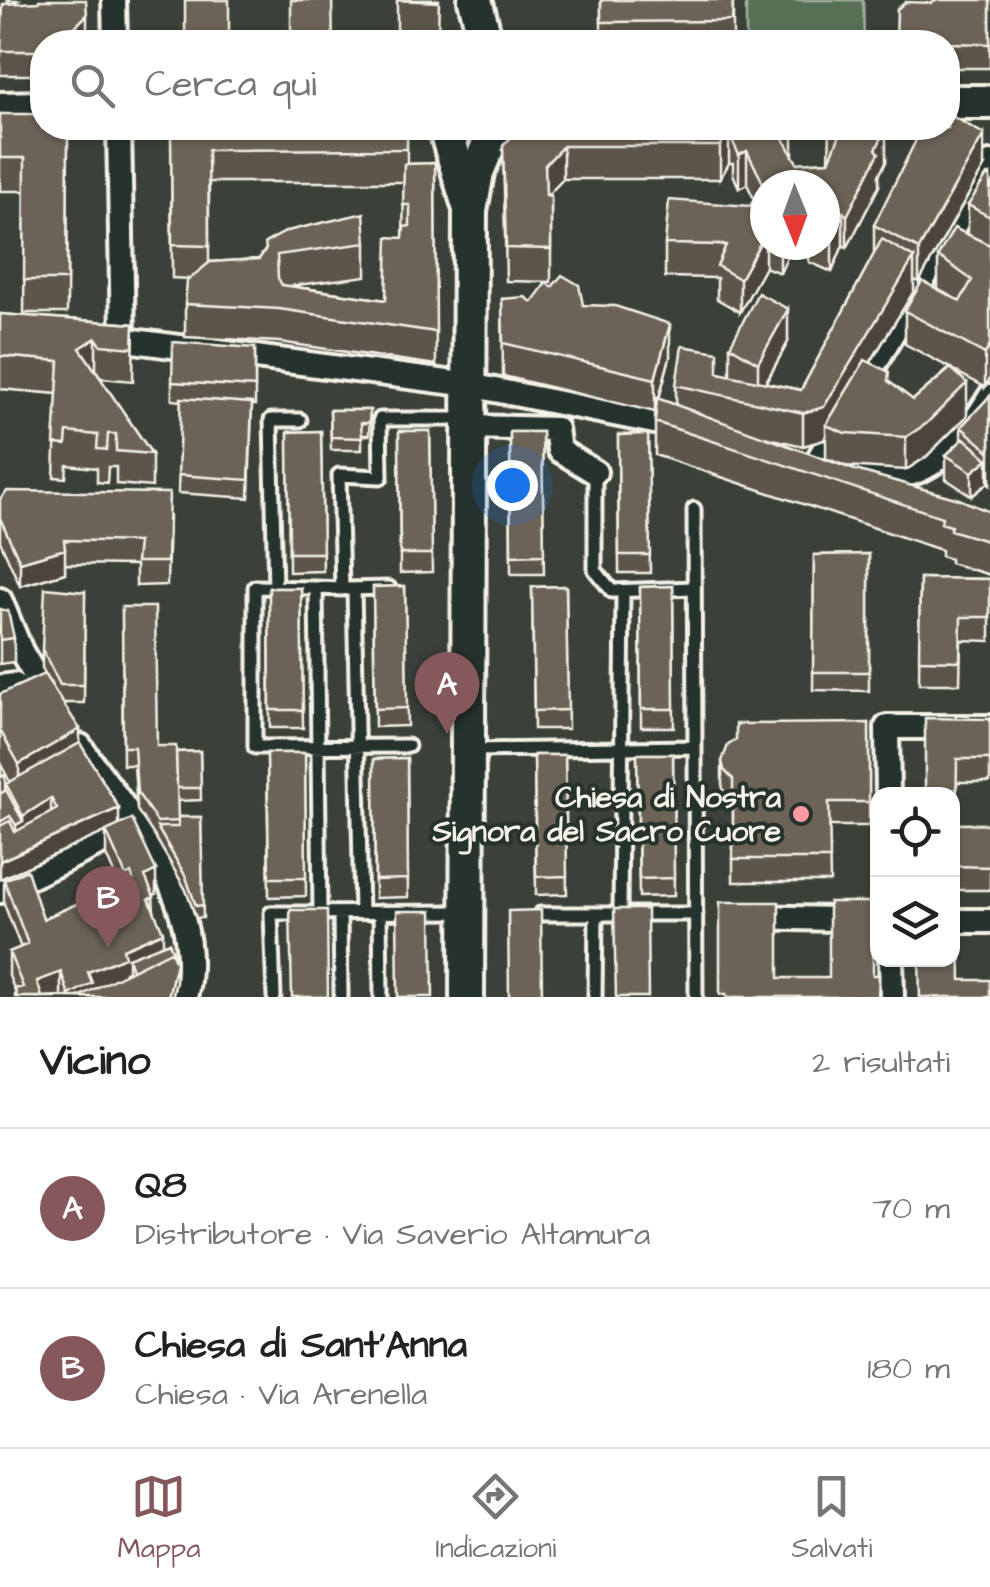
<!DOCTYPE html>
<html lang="it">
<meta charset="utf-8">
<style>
body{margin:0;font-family:"Architects Daughter",sans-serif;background:#f6f6f6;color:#222}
.controls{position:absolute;right:30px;bottom:30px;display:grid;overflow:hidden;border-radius:20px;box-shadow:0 2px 8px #0004}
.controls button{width:90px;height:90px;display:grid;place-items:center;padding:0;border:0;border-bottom:2px solid #e0e0e0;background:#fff;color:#222;font:50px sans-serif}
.compass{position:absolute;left:750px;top:170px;width:90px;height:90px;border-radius:50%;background:#fff;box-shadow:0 2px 8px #0004;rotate:179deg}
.you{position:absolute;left:512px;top:485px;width:35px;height:35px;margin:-25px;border:8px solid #fff;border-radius:50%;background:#1a73e8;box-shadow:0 0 0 15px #1a73e833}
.badge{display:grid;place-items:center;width:65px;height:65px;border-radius:50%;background:#85585c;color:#fff;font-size:32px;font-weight:700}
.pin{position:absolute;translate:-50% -82px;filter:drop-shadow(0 2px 5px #0008)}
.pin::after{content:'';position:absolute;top:52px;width:35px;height:30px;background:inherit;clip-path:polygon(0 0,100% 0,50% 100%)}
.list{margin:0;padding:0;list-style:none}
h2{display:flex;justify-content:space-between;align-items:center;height:130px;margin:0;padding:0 40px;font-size:42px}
h2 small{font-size:32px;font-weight:400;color:#767676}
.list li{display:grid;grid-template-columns:65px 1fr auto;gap:30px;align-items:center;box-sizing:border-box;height:160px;padding:0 40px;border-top:2px solid #e0e0e0}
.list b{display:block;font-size:38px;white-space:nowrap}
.list p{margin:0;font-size:32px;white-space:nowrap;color:#767676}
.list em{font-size:32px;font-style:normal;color:#767676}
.icon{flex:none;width:55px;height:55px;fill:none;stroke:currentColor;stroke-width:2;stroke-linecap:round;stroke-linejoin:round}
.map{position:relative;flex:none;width:990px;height:997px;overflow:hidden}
.search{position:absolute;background:#fff;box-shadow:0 2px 8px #0004;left:30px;right:30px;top:30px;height:110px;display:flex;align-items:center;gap:25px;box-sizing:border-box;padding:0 35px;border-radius:40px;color:#767676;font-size:38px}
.sheet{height:450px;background:#fff}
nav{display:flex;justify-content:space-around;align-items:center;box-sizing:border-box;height:140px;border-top:2px solid #e0e0e0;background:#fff;font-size:28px;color:#767676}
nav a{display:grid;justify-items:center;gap:5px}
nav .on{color:#85585c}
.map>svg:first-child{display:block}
</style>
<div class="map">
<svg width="990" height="997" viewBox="0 0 990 997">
<rect width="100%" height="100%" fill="#3b4139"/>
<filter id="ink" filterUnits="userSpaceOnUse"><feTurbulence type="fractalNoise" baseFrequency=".01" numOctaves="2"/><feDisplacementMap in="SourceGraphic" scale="20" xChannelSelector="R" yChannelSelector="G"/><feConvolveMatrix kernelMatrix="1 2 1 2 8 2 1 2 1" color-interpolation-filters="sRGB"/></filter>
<g filter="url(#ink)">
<path fill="#587157" stroke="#a6b1a0" stroke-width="2.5" d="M746,0h117l1,42h-118z"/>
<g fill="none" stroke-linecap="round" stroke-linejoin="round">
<g stroke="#f4f1e8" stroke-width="19">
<path id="lane" d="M595,472v98l17,21 82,-3
M694,509l2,488
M275,588l-4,-168h29
M316,588l-61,-1v160l153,-1
M347,589l42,-1
M354,589l7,324
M473,750l222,-3
M380,912l1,85
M320,913l-4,-325 26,1 -3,-114 42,2 -1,-58h86
M340,913l1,84
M540,914h156
M620,914l3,-323
M274,997l-3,-84 193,-1
M595,997l1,-83"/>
</g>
<g stroke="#f4f1e8" stroke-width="30">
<path id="street" d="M114,0l1,42
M0,104l42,-1
M119,128l4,210
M103,337l367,48 214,43
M861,388l129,-225
M470,427l86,2 3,21 36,22
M813,468l29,-48
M843,472c18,-3 36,6 54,4 41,-3 74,-47 93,-79
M0,600l21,51 30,52
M0,687l15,-2
M80,746c50,72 128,156 105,251
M888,794l-1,-67h103
M0,891l132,-63
M751,917l127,3
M952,921h38
M891,959l1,38"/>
</g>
<g stroke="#f4f1e8" stroke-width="40">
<path id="secondary" d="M475,0l11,42
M948,102h42
M446,131l23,75
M467,997l3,-786 7,-39 18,-43"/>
</g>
<use href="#lane" stroke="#26332d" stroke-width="11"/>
<use href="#street" stroke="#26332d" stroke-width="22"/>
<use href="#secondary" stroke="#26332d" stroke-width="32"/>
</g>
<path fill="#5d554a" stroke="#f4f1e8" stroke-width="2.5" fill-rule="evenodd" d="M7,0h11l-5,3 74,35 -45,4v33h-42v-66h2l8,-6z
M397,0h42l-1,35 -41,-1z
M601,0h132v42h-132z
M990,0v68h-42v-26l-16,-39z
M0,114l68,14 -1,185h-43l1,-122h-25z
M171,128h236v36l28,-1 1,202 -157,-23 -94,-5v-33l4,-25 -17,-1zM209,182h195l-1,56 -17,62 -96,-14 76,-10v-33l-100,6 -7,10 -50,3z
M520,128h273v28l4,7 32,-2 1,-33h55l1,34 -7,13v11l-32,62 -4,-3 -11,27 -23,-10v-13l-18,-1 -11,25 -15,-6 -25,45 -23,-13v-21l-52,-1v-33l85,-38 4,-7 -7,-15 -8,4 -6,-14v-11h-4l-9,16h-157l-15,16 3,1v86l-45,-1 -3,-135zM765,185h60v60h-60z
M984,167l-65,115 -5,-2v11l-43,71 18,20 24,18 37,-32 -45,-24v-33l33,-22v-33l30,-21v-30l22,-29v202l-5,9 -34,-18 16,47 -41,41 -20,13 -61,-4 -19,-8v-23l-2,5 -21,6 -39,-9 88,32 138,43v63l-40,-12v-4l-9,-3v-6l-286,-95v-43l-152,-36 -1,-77 30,3 138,55 -11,42 17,6v-20l42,-12 12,3v-30l58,-4 -22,41 35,7 73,-136v-29z
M0,314l134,10 -1,57 -32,-3 -5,-8 -1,1 57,83v33l-36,-3v-17h-8l-1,16 -10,-1v-14l-30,-3 -1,13 -12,-1 3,-83 -57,-5z
M255,348v57h-3l-3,93 -71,-5 3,-92 -9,-1v-18z
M990,396v89l-2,-2 -16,13 -26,-17v-24l15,-14v-14z
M330,410h40l-1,25h-7v15h-31z
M321,431l2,140 -34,1 -1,-140z
M399,431h31l2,141 -32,1z
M510,432h32l2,142h-33z
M648,434l2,139h-31l-1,-138z
M0,499l169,17 -2,69 -31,1v-21l-71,-1v9l-45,13 -20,-45z
M869,554v137l-56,-1 1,-135z
M920,578l70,1v62l-29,-1 -1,44h-41z
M405,586l2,140 -32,1 -2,-140z
M566,586l2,143h-34l-2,-142z
M673,586l1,141h-33l-1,-140z
M269,588h32l2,140h-33z
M85,592l-1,111h-21l17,40 39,82 37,69 -3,1 1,16 9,33 11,14 2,24 -4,15h-157v-6l-6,-15v-24l12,-4 -17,-44v-24l39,39 76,-34 -13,-30v-24l-106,48v-112l5,24 1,-7 4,-2 -10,-19v-69l51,-10 -9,-16v-19z
M122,607l35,139 19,6 24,-1 1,49 -24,1 1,16h23l2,101h-7l-10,-28 -29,-50 -20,-30 -3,-45h-11z
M0,609l14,29v24l-14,2z
M990,719v63h-33l-1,42h34v66h-38v-96h-27z
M869,723v103h-40l1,56h-97v-79l-9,-10 -2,-9v-23z
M267,753h38l1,143 -37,1z
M637,754h36l1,142 -35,1z
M534,755h31l2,139 -31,1z
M407,758l1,139 -33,1 -1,-139z"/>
<path fill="#4c453c" stroke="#f4f1e8" stroke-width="2.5" d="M87,15v23l-5,4h-23z
M886,129v33l-7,13v11l-32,62v-32l29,-67z
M729,130v33l-9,16v-33z
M984,134v33l-65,115v-33z
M563,146v33l-18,19v-33z
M747,151v33l-8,4v-33z
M843,212v33l-11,27v-32z
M765,234v33l-25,45v-33z
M780,245h11v3l-11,25z
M914,258v33l-83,136 -5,-2v10l-2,5 -21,6v-33z
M788,309v33l-30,54v-33z
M670,324v33l-15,55v-33z
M96,338v32l-16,11v-33z
M990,345v33l-5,9v-33z
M967,383v33l-41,41 -20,13v-33z
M988,459v24l-16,13v-24z
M65,549v24l-45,13v-24z
M80,729v33l-61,35v-33z
M5,775v19l-5,3v-19z
M51,798v18l-35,22v-13l7,-4v-5z
M119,808v18l-119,53v-18z
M156,870v24l-11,5v-23z
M163,932v24l-35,2v13l-3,1v9l-33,16h-23v-2l19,-23 35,-23z
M176,963v19l-4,15h-4z
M61,972v24l-24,1v-16z"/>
<path fill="#6c6356" stroke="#f4f1e8" stroke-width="2.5" d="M39,0h47l1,15 -28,27h-17v9h-41l2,-47 36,-2z
M185,0h44v42h-44z
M291,0h41l1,42h-42z
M397,0h41v2z
M601,0h132l-1,21 -131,1z
M936,0h54v44l-94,-2 1,-33 9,-7 26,1z
M0,9h2l-1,47h-1z
M0,114h42v14h26l-1,152h-43l1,-122h-25z
M948,114l36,20 -65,115 -45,-24 48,-97h26z
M171,128h236v21l-199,1 1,96 -37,-1z
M520,128h273l-14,3 18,32 32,-2 13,-31h-12v-2h55l1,1 -10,20 3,4 -32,63 -4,-4 -11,28 -7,-4v-51h-60v49l-25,45 -23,-13 9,-21 -61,-1 4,-44 81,6 13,-23 -16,-32 -8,4 -6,-13 3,-12h-7l-9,16h-157l-18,19 1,30 5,1v53l-45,-1 -3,-102z
M435,163l1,169 -157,-23 -94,-5 2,-23 23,-19 49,-3 7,-10 -1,-6 22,-12 77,-18 2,30 -89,12 1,23 4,7 104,15 2,-63 15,1 1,-11 6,-1v-21h-7l1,-41z
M987,175l3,1v41l-22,-12z
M954,228l36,17v100l-5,9 -80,-43 17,-30 38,20 12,-21 -34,-24z
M882,239l32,19 -90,149 -21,6 -127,-28 6,-39 36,6v21l83,17z
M562,275l17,10 4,20 32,1 55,18 -15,55 -152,-36 -1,-44 23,-2 7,5 14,-19 6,4z
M758,293l30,16 -30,54 -28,-17z
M0,314l134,10 -1,24 -32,-3 -5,-7 -16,10 72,106 -36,-3v-17h-8l-1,16 -10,-1 1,-14 -31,-3 -1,13 -12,-1 5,-83 -59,-5z
M173,342l82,6v39l-83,-5z
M865,360l24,12 -1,9 25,19 38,-32 16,15 -41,41 -20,13 -61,-4 -19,-8z
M990,396v56l-29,-25z
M181,398l71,5 -3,77 -71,-5z
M657,398l195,71 107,30 31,13v30l-40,-12 1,-4 -10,-3 1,-6 -287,-95z
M330,410h40l-1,13h-8l1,15 -31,-1z
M321,431l2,122h-34l-1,-121z
M399,431h31l2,123h-32z
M510,432h32l2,123 -33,1z
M648,434l2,121h-31l-1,-120z
M964,438l24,21 -16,13 -26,-17z
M7,491l162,2 -2,69h-31l2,-20 -74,-2 1,9 -45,13 -20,-44v-19z
M869,554v118h-56l1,-117z
M920,578l70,1v38h-29l-1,44 -41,-1z
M405,586l2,122 -32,1 -2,-122z
M566,586l2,124 -34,1 -2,-124z
M673,586l1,123h-33l-1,-122z
M45,588l40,4 -1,93h-24l-18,-36z
M269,588h32l2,122h-33z
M122,607h33l2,139h19l2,75 -21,1 -20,-30 -3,-45h-11z
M0,609l8,2 6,27 -14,2z
M44,674l36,55 -61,35 -19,-34v-36z
M925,718l65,1v40h-33l-1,65h34v43l-38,-1v-72h-27z
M869,723v79h-40l1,57h-97v-80l-9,-9 -2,-9 6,-16 8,-5v-16z
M80,743l39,65 -119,53v-35l10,-5 5,11 42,-23 -6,-11 -28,18 -17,-32z
M200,751l1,37h-24l-1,-36z
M267,753h38l1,125h-37z
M637,754h36l1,124 -35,1z
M534,755h31l2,121 -31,1z
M407,758l1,121 -33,1 -1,-121z
M6,790l17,31 -7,4 -6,-9 -10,6v-28z
M178,817h23l2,88 -7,1 -10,-29 -29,-50h21z
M132,819l24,51 -11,6 9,21 -5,2 14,33 -40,17 2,8 -37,15 4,11 -23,12 -8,-23 -24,9 5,16h-25l-2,-8 8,-2 -14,-35 19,-8 -24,-64 23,-10 16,49 90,-40 -2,-6 -5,3 -20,-45z
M720,902h59v76h50v-76h44v73h6l-1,22h-152v-3h-6z
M614,909h33l1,88h-32z
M290,910h37l1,87h-36z
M541,910l1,87h-33l-1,-86z
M397,911h35l1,86h-35z
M952,921h8l1,59h29v17h-70l-1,-37h33z
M169,942l5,13 -3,-4 -39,19 -4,-12z
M171,951l5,12 -8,34h-29l-9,-2 -4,2h-48z"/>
</g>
<circle fill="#ff9aa2" stroke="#26332d" stroke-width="4" cx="801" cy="814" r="10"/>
<g text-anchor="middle" stroke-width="8" stroke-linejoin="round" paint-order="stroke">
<g font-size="30" font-weight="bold" fill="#f4f1e8" stroke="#26332d" text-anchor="end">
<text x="781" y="807">Chiesa di Nostra<tspan x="781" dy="34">Signora del Sacro Cuore</tspan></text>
</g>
</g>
</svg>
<div class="controls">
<button><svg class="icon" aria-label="locate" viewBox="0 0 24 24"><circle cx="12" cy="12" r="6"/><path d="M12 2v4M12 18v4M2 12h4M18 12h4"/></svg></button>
<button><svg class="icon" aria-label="layers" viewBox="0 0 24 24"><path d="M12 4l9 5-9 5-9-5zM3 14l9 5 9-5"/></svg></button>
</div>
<svg class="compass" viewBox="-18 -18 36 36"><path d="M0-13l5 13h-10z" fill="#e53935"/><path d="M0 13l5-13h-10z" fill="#767676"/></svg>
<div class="you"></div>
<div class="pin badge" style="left:447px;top:734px">A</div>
<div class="pin badge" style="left:108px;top:948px">B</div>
<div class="search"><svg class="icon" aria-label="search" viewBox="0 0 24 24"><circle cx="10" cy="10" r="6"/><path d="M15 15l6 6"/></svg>Cerca qui</div>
</div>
<section class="sheet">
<h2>Vicino<small>2 risultati</small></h2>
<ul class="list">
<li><span class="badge">A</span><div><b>Q8</b><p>Distributore · Via Saverio Altamura</p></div><em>70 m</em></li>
<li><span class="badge">B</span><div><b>Chiesa di Sant'Anna</b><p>Chiesa · Via Arenella</p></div><em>180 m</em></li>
</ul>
</section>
<nav>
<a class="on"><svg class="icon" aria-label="map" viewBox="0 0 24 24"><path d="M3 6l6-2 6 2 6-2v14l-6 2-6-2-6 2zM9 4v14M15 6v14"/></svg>Mappa</a>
<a><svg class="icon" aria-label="directions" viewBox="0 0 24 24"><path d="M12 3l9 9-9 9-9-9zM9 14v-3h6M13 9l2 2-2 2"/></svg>Indicazioni</a>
<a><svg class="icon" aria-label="saved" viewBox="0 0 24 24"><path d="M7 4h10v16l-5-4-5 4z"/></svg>Salvati</a>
</nav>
